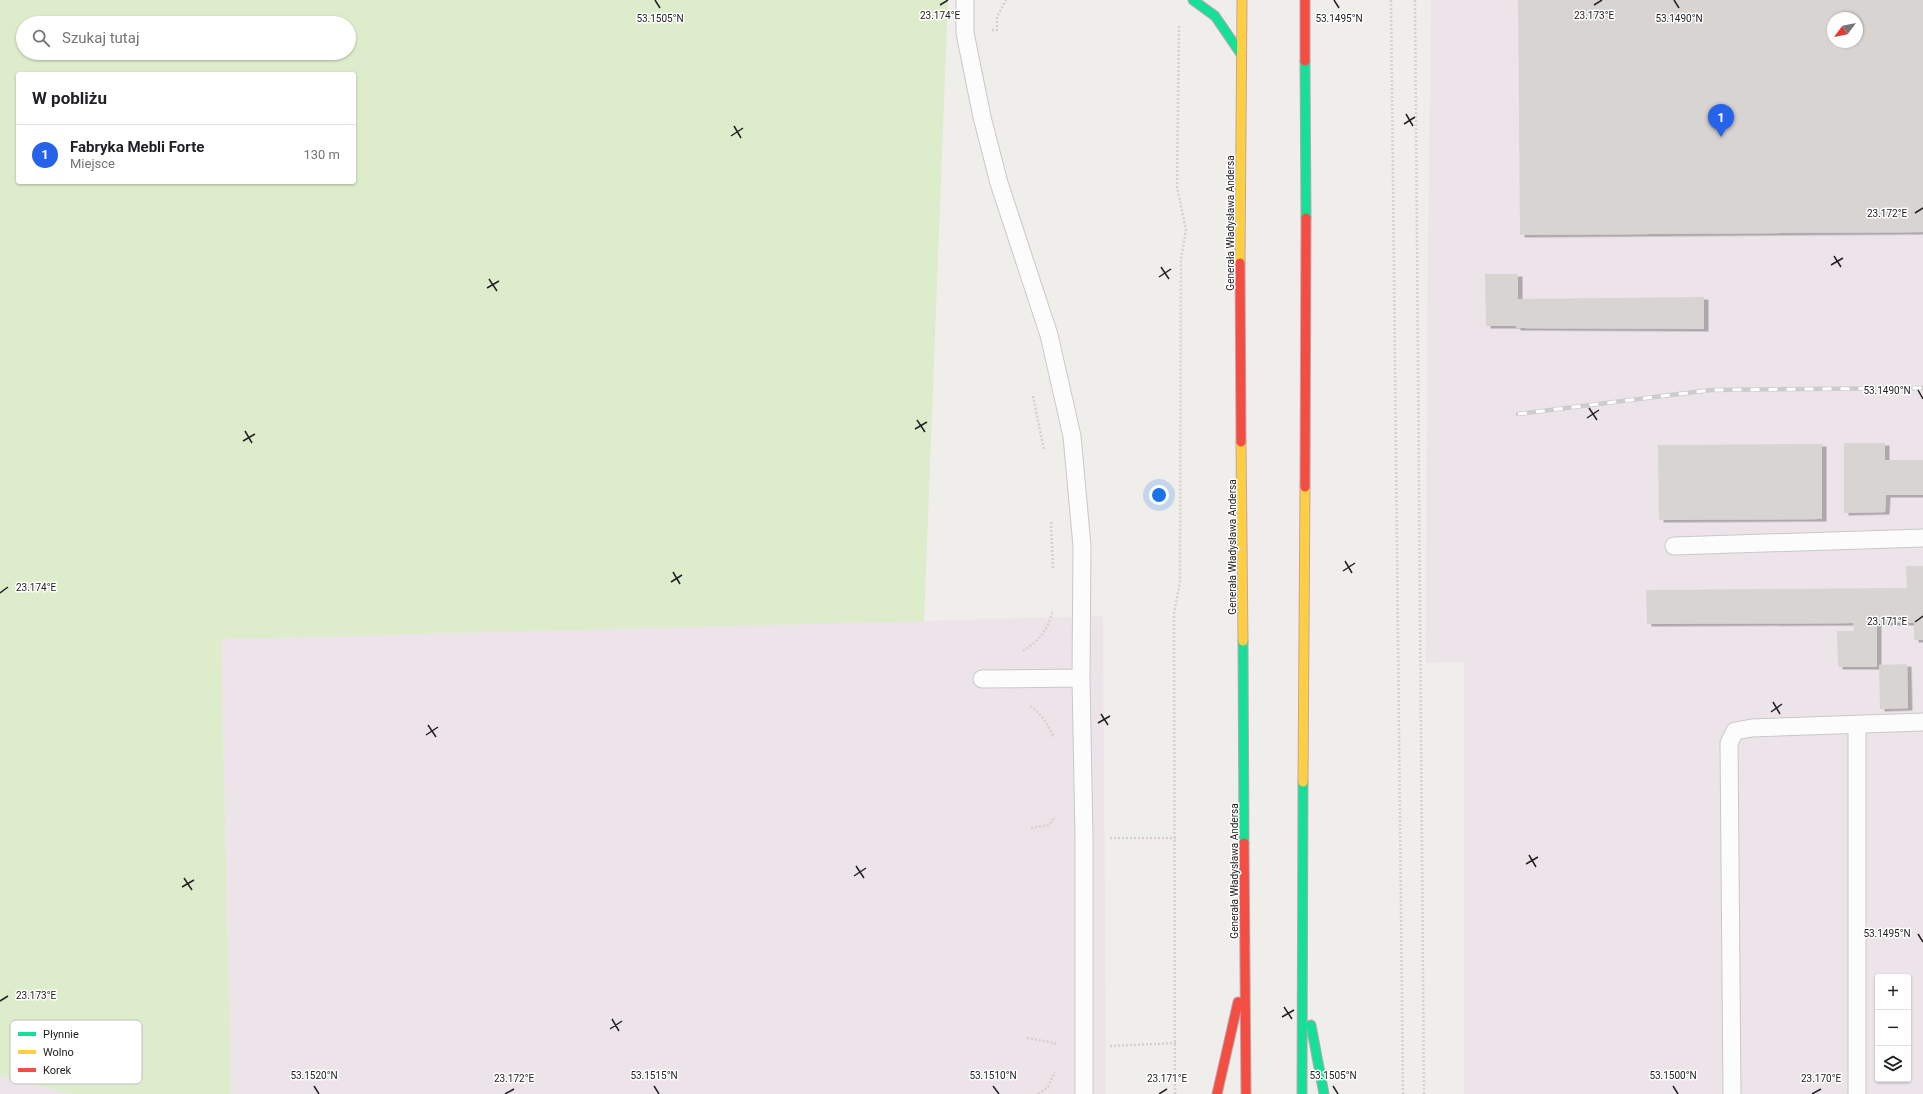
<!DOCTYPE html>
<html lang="pl">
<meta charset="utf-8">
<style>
body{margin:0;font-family:Roboto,sans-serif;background:#f6f6f6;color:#202124}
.controls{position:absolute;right:12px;bottom:12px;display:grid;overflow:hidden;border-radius:4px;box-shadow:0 1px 3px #0004}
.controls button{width:36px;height:36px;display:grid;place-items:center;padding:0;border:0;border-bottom:1px solid #e0e0e0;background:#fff;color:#202124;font:20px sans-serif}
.compass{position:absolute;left:1827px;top:12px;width:36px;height:36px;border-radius:50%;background:#fff;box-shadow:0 1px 3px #0004;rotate:238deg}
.you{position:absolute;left:1159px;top:495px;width:14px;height:14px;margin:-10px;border:3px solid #fff;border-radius:50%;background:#1a73e8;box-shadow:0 0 0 6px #1a73e833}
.badge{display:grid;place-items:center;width:26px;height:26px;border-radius:50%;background:#2563eb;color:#fff;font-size:13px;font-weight:700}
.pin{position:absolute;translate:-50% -33px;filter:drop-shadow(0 1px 2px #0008)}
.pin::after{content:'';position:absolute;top:21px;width:14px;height:12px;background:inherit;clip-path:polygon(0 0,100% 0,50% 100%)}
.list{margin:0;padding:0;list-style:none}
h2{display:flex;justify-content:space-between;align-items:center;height:52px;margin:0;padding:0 16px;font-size:17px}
h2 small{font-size:13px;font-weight:400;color:#757577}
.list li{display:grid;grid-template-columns:26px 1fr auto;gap:12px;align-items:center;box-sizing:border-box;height:60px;padding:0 16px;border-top:1px solid #e0e0e0}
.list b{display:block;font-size:15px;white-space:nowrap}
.list p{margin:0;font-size:13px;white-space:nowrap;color:#757577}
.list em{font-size:13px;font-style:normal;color:#757577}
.icon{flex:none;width:22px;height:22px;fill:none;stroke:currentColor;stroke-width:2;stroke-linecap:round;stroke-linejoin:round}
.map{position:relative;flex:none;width:1923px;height:1094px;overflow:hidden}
.search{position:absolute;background:#fff;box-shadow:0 1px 3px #0004;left:16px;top:16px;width:340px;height:44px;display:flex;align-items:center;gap:10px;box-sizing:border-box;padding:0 14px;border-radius:22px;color:#757577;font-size:15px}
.panel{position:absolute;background:#fff;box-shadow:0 1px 3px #0004;left:16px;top:72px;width:340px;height:112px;border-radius:4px}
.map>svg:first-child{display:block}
</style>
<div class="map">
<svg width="1923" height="1094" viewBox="0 0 1923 1094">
<defs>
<filter id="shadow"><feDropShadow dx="4.5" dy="2.5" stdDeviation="0" flood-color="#0004"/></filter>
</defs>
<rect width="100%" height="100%" fill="#f0eeeb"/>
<path fill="#ede4e9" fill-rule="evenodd" d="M1431,0h492v1094h-459v-432l-38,1 1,-331zM1833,18h24v24h-24zM1878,977h30v102h-30z
M1103,616l3,478h-875l-10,-455z
M0,1076l73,18h-73z"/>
<path fill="#ddeccb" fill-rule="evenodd" d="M0,0h948l-24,621 -703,18 10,455h-158l-73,-18zM23,23h326v30h-326zM18,74h336v108h-336z"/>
<path fill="#d7d4d2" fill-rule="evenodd" filter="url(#shadow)" d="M1518,0h405v232l-403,3zM1833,18h24v24h-24z
M1485,274h33v25l186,-2v32l-188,-1v-2h-30z
M1844,443h41v17h38v35h-37l-1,17 -41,1z
M1822,444v75l-163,1 -1,-75z
M1906,566h17v74h-9v-17h-37v44h-39l-1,-36h17l-1,-8 -206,1 -1,-34 261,-2z
M1907,664l1,44 -28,1 -1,-44z"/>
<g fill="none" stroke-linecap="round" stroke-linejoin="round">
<g stroke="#c9c8c7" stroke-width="19">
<path id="lane" d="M965,0v33l17,84 17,66 50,152 23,101 10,110 -1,132 3,160v256
M1674,546l249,-8
M982,679l99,-1
M1732,1094l-3,-351 6,-12 17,-3 171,-6
M1857,1094v-369"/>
</g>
<g stroke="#c5a2ac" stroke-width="11">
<path id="fast" d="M1193,0l22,16 26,38
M1305,61l1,157
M1243,641l1,202
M1311,1025l13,69
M1302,1094l1,-312"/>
</g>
<g stroke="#c5a2ac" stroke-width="11">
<path id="slow" d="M1240,263l2,-263
M1241,442l2,199
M1303,782l2,-295"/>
</g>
<g stroke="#c5a2ac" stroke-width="11">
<path id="jam" d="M1305,0v61
M1240,263l1,179
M1305,487l1,-269
M1244,843l2,251
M1217,1094l21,-92"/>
</g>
<path stroke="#dccecd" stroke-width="2.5" stroke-dasharray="2 2" stroke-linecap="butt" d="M1391,0l12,1094
M1415,0l9,1094
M992,30h5v-13l9,-17
M1033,396l11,54
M1051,522l2,47
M1023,651c18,-12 24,-20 30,-41
M1030,706c12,8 18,19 24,32
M1031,828l18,-3 6,-8
M1110,838h66
M1027,1038l28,5v2
M1110,1046l66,-3
M1038,1094l10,-7 7,-15
M1175,1094l-1,-481 6,-31 1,-323 5,-29 -9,-43 2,-161"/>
<use href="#lane" stroke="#fdfcfc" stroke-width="17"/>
<use href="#fast" stroke="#16e098" stroke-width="9"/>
<use href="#slow" stroke="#ffcf43" stroke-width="9"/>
<use href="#jam" stroke="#f24e42" stroke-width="9"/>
<g stroke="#ccc" stroke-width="4.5">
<path id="rail" d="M1518,414l193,-24 212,-2"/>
</g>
<use href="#rail" stroke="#fff" stroke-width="3" stroke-dasharray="9" stroke-linecap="butt"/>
</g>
<path fill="none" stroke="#222" stroke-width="1.5" d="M655,0l5,8M1334,0l5,8M1674,0l5,8M940,5l8,-5M1594,5l8,-5M1406,114l7,12M1404,124l11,-7M734,126l7,12M731,136l12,-8M1915,213l8,-5M1834,256l7,11M1831,265l12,-7M1161,267l8,12M1159,277l12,-8M489,279l8,12M487,288l12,-7M1918,390l5,9M1589,408l8,12M1587,418l12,-8M917,420l8,12M915,429l12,-7M245,431l7,12M243,441l12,-7M1345,561l7,12M1343,571l12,-8M673,572l7,12M671,582l11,-7M0,593l8,-6M1915,622l8,-6M1773,702l7,12M1771,712l11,-8M1101,714l7,11M1098,723l12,-7M428,725l8,12M426,735l12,-8M1529,855l7,12M1526,864l12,-7M856,866l8,12M854,876l12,-8M184,878l8,12M182,887l12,-7M1918,934l5,8M0,1001l8,-5M1284,1007l8,12M1282,1017l12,-7M612,1019l7,12M610,1029l12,-8M314,1086l5,8M654,1086l5,8M993,1086l6,8M1333,1086l5,8M1673,1086l5,8M505,1094l9,-5M1159,1094l8,-5M1812,1094l9,-5"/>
<g text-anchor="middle" stroke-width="3" stroke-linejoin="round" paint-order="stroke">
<g font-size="10" fill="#222" stroke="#fff">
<text transform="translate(1230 223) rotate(-90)" y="4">Generała Władysława Andersa</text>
<text transform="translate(1232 547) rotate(-90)" y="4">Generała Władysława Andersa</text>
<text transform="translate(1234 871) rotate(-90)" y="4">Generała Władysława Andersa</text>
</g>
</g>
<rect x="10" y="1020" width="132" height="64" rx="6" fill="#fff" stroke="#bdbdbd" stroke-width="1"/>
<rect x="18" y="1032" width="18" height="4" fill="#16e098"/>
<rect x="18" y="1050" width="18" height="4" fill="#ffcf43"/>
<rect x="18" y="1068" width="18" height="4" fill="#f24e42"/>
<g font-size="11" fill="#222">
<text x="43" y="1038">Płynnie</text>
<text x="43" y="1056">Wolno</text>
<text x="43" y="1074">Korek</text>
</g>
<g font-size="10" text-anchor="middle" fill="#222" stroke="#fff" stroke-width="3" stroke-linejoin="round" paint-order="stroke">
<text x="940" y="19">23.174°E</text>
<text x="1594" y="19">23.173°E</text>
<text x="1339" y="22">53.1495°N</text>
<text x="660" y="22">53.1505°N</text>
<text x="1679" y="22">53.1490°N</text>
<text x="1887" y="217">23.172°E</text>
<text x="1887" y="394">53.1490°N</text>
<text x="36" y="591">23.174°E</text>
<text x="1887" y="625">23.171°E</text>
<text x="1887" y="937">53.1495°N</text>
<text x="36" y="999">23.173°E</text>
<text x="314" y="1079">53.1520°N</text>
<text x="654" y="1079">53.1515°N</text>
<text x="993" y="1079">53.1510°N</text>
<text x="1333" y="1079">53.1505°N</text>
<text x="1673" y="1079">53.1500°N</text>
<text x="514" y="1082">23.172°E</text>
<text x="1167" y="1082">23.171°E</text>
<text x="1821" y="1082">23.170°E</text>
</g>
</svg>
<div class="controls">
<button>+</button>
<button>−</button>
<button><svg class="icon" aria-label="layers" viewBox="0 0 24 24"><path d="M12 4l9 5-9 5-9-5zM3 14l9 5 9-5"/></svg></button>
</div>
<svg class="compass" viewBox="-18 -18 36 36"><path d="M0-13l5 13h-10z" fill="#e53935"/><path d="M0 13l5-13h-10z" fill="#757577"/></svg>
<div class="you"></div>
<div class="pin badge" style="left:1721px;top:137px">1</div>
<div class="search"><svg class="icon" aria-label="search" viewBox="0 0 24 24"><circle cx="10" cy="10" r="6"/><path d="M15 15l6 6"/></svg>Szukaj tutaj</div>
<section class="panel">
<h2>W pobliżu<small></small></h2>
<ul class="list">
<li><span class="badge">1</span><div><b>Fabryka Mebli Forte</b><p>Miejsce</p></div><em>130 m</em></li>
</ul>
</section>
</div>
